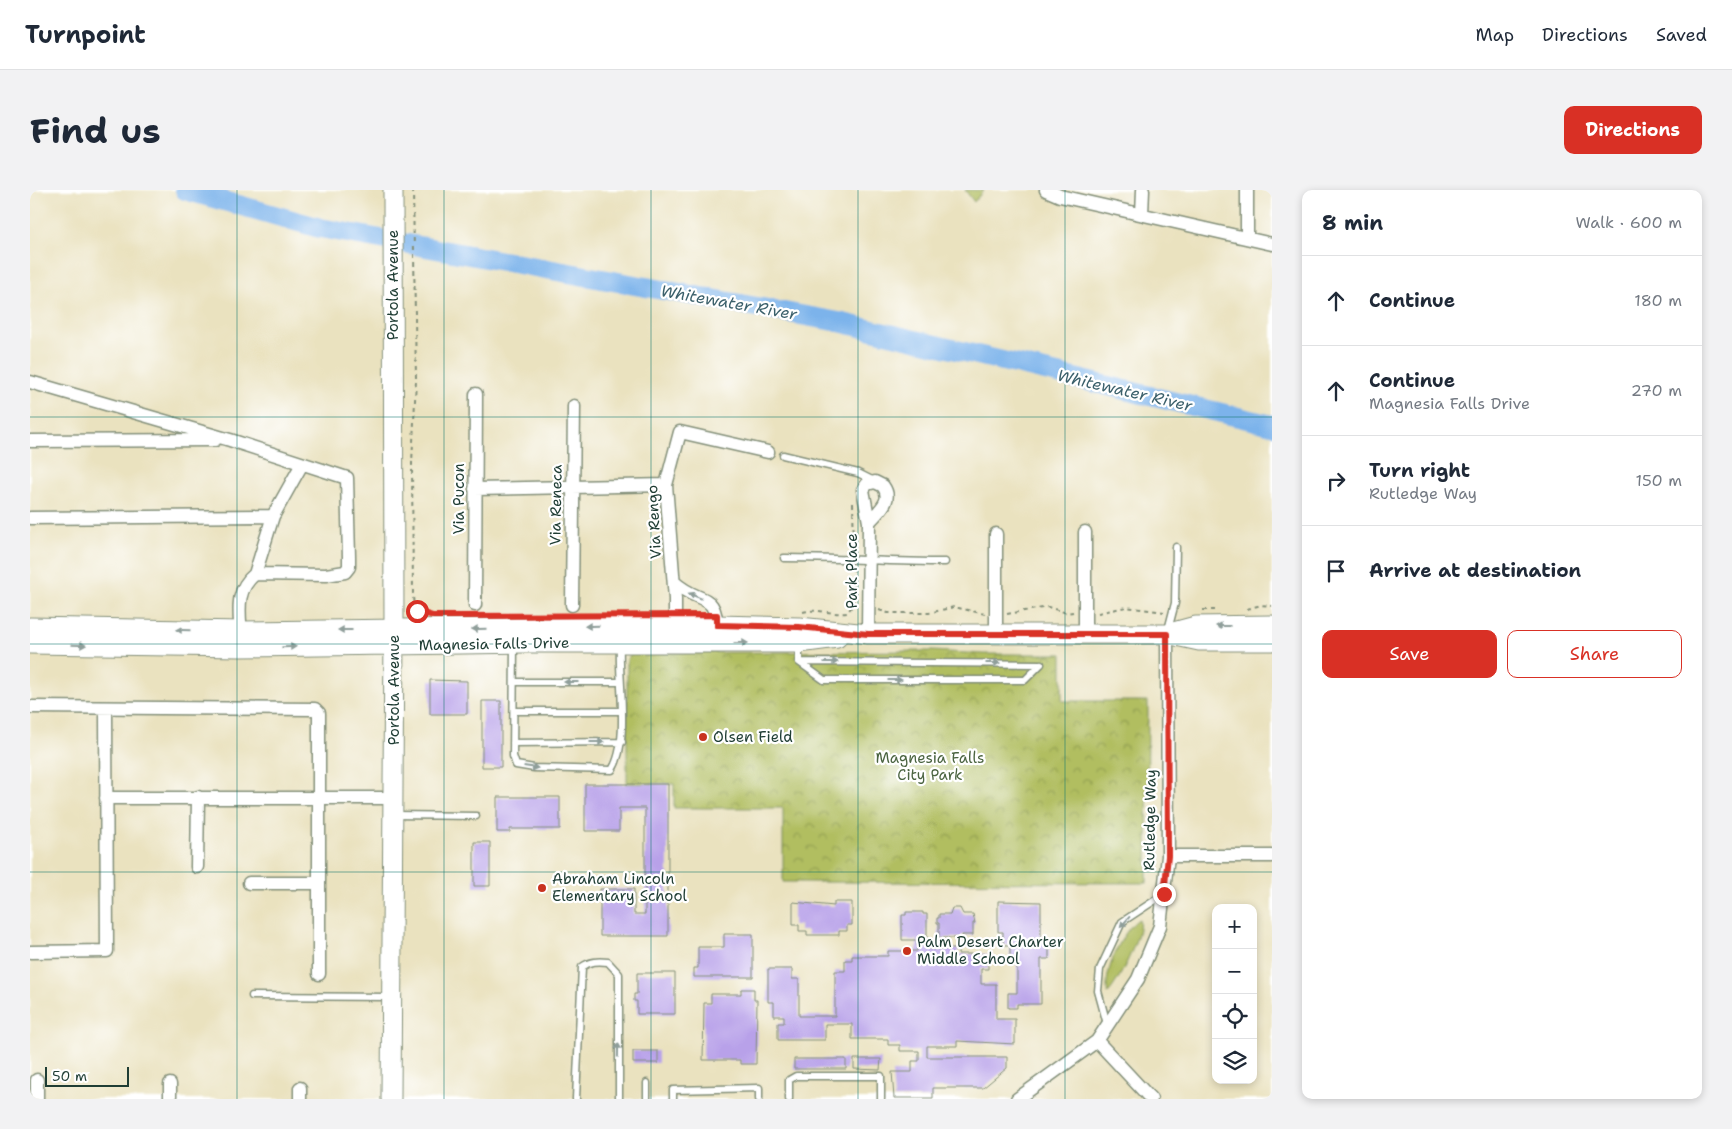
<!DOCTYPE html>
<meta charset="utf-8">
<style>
body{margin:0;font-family:"Shantell Sans",sans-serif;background:#f2f2f3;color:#1f2937}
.controls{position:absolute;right:15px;bottom:15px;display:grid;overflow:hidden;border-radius:10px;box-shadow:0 2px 8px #0003}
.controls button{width:45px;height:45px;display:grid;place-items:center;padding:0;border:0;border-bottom:1px solid #e0e1e3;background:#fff;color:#1f2937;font:25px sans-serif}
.scale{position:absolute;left:15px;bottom:12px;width:84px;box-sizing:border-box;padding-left:5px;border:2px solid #1f3d34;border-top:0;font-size:14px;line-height:18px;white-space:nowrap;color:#1f3d34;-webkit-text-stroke:4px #fff;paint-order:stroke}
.stop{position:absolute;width:15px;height:15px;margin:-11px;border:4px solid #d93025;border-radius:50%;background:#fff}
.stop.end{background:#d93025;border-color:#fff;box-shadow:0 1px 5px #0008}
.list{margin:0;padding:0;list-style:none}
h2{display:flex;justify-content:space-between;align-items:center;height:65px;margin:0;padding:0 20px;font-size:21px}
h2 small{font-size:16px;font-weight:400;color:#747a83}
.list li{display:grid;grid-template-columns:32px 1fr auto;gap:15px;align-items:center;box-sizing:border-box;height:90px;padding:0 20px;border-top:1px solid #e0e1e3}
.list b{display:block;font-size:19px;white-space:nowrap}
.list p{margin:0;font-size:16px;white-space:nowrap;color:#747a83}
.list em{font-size:16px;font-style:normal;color:#747a83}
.actions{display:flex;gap:10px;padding:15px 20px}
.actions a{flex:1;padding:11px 0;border:1px solid #d93025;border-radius:10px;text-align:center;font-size:18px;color:#d93025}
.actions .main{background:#d93025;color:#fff}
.icon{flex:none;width:28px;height:28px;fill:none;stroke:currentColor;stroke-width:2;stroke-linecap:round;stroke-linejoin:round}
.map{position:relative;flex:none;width:1242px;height:909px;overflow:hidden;border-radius:10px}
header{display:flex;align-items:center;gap:30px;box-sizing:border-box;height:70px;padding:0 25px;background:#fff;border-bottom:1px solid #e0e1e3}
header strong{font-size:24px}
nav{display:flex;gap:28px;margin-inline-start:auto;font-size:18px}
.intro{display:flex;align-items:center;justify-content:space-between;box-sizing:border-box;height:120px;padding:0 30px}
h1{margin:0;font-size:35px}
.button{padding:12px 22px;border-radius:10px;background:#d93025;color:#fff;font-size:18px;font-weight:700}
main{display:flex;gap:30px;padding:0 30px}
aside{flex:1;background:#fff;border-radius:10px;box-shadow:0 2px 8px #0003}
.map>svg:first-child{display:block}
</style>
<header>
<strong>Turnpoint</strong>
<nav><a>Map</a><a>Directions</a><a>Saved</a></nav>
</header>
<div class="intro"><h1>Find us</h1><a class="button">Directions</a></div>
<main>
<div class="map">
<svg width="1242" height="909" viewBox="0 0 1242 909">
<defs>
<pattern id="park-crowns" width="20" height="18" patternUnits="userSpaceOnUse" patternTransform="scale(1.25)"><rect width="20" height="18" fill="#b1be60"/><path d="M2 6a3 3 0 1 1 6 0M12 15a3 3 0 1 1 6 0" fill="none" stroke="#8f9c50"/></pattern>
</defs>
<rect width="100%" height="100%" fill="#fff"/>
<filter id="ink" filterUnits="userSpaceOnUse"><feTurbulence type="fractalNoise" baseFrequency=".02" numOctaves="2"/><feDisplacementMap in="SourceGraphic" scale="10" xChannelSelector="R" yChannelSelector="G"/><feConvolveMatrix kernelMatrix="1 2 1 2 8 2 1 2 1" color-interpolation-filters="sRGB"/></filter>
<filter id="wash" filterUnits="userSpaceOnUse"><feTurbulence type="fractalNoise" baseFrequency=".0096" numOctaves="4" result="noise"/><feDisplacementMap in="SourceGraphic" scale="20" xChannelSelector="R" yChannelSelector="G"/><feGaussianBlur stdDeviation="1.12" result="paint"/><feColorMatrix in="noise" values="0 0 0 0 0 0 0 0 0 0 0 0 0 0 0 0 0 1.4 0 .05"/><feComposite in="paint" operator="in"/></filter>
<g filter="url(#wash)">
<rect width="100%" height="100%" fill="#eae2bf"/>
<path fill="#b1be60" stroke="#687e4a" d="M935,0h19l-10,12z
M1109,729c5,12 -21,65 -31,74 -6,-18 15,-65 31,-74z"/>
<path fill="url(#park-crowns)" stroke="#687e4a" d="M903,461l50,3h79v47h86l-1,182 -364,-1v-74h-109v-24h-47v-125l5,-6z"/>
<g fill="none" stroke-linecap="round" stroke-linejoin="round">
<path stroke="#7bb3eb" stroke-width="20" d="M155,0l135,38 519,94 433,103"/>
</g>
<g id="blocks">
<path fill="#b8a1e9" d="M400,490l37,1v33h-37z
M452,511h19v66h-19z
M555,594h83v152h-68v-47h34v25h11v-106h-26v23h-34z
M467,607h63v32h-50v3h-13z
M444,652h16v44h-16z
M968,711l43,1v39h8v18h-8v45h-24v4h-9v-15h9v-33h-7v-15h-7v-13h-5z
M763,712l41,4v-4h18v23h-5v6h-8v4h-32v-4h-8v-6h-6z
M922,718h8l3,6h10l2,9h-2v12h-11v3h-23v-15h-2v-5h2v-4h11z
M876,722h17v2h4v35h31v5h30v15h-7v15h15v35h19v25l-58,-3v5h-30v11h80v11l-24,20h-50v10h-39l-2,-26h20v-11h7v-10h-19v-6h-12v-6h-36v-15h-27v16h-47v-17h6v-7h-10v-14h-6v-33h24v10h7v37h36v-45h10v-11h7v-4h36v-5h29v-11h-15v-25h4z
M694,744h29v43h-59v-9h4v-21h26z
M607,783h38v41h-38v-13h-3v-7h3z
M711,799h13v11h3l-1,64h-16v-4h-37l1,-57h7v-9h30z
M603,861h25v12h-25z
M764,869h52v10h-52z
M824,869h27l-1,11 -26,-1z"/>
</g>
</g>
<g filter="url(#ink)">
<use href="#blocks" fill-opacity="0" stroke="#84907a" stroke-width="1"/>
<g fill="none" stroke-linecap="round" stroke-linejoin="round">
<g stroke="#84907a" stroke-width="9">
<path id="lane" d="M753,265l75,18 16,8
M754,368c54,0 107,4 161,4
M1138,440l7,-27 1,-56
M484,455l-1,111 3,9 18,3 78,2c18,-28 6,-90 8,-124
M769,455v17l242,2
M769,472l25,18h201l16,-16
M484,492h106
M484,521h107
M483,553l109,-1
M364,625l82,1
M222,806l138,1
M1077,834l-9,-33 2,-22 22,-47 41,-27
M546,909l6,-132c8,-6 16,-6 26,-5l11,12v125
M617,909v-16
M643,909v-9l86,-2v11
M759,909v-19l7,-4h85v23"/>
</g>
<g stroke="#84907a" stroke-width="15">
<path id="street" d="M1016,0l14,6 212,48
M1217,0v48
M1112,24l1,-24
M0,192l200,58 117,38 2,79v10l-4,5 -19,3 -71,-1 18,-58
M0,251l185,-1
M445,299l191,-4
M0,328l243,-2 29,-52
M1055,342v102
M966,344v101
M644,392c26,24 43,7 43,51
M445,415l1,-211
M542,415l2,-199
M645,442v-33l-9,-114 14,-53 88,20
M838,444l1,-112c9,-11 25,-21 14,-36l-8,-4 -8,2 -4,6 6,32
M211,448c-1,-25 -7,-47 14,-64
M0,517l285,2 4,4v261
M76,608h287
M1138,666h104
M167,677l1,-70
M219,693h70
M0,762l77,-1 -1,-243
M1067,851l54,58
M140,894v15
M7,909v-19
M270,909v-11
M987,909l80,-58 41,-62 22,-53 8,-70 -1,-222"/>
</g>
<g stroke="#84907a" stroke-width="21">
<path id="secondary" d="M0,437l211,4 476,-6 82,2 69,7h299l32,7h73
M1140,443l26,-7 76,-1
M0,454l211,3 284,-4h274l38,-5
M361,909l3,-469 -1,-440"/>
</g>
<path stroke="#84907a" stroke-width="2" stroke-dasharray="4 4" stroke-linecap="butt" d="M383,0l3,190 -4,83 1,133 1,11 7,7
M823,313l1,48
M1217,419l14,-4 11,1
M849,420l9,3h41l25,-6 31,7
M1173,420h13
M773,422c16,-4 28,3 44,1l6,-8 1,-37
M1068,423l28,-6 38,5
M977,424l41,-7 19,6 6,-1"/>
<use href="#lane" stroke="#fff" stroke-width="6"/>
<use href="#street" stroke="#fff" stroke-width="12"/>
<use href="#secondary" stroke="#fff" stroke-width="19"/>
</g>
<defs><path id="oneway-solid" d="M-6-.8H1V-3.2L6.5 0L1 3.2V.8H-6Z" transform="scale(1.25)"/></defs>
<g fill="#8f9e9a">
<use href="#oneway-solid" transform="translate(665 406) rotate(-157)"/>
<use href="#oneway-solid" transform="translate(562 436) rotate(179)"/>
<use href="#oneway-solid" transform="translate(1193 436) rotate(180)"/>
<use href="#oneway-solid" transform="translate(449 439) rotate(179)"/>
<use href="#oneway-solid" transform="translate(153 440) rotate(-179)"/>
<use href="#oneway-solid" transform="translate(315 440) rotate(180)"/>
<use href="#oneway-solid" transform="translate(711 453)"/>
<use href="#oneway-solid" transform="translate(49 455) rotate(1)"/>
<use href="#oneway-solid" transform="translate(259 457) rotate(-1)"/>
<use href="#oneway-solid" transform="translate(801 472)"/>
<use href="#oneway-solid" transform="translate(963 473)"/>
<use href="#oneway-solid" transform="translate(865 490)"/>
<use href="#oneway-solid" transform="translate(541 492) rotate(180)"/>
<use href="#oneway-solid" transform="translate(567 552)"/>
<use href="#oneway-solid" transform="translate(501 577) rotate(8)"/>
<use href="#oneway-solid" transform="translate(1095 732) rotate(131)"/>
<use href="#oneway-solid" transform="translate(588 860) rotate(-89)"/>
</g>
</g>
<g fill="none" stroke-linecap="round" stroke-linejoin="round" filter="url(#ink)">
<path stroke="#d93025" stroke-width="6" d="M387,421l16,5 284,-1v10l82,2 69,7h299l1,222 -4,38"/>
</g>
<path fill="none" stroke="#0f766e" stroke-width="1" stroke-opacity="0.55" d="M207,0v909M414,0v909M621,0v909M828,0v909M1035,0v909M0,227h1242M0,454h1242M0,682h1242"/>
<g fill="#c8321e" stroke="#fff" stroke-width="2">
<circle cx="673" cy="547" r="5"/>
<circle cx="512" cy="698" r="5"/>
<circle cx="877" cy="761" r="5"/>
</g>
<g text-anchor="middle" stroke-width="4.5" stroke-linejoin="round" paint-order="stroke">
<g font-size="15" fill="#1f3d34" stroke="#fff">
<text transform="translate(363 95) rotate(-90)" y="5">Portola Avenue</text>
<text transform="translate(429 309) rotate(-90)" y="5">Via Pucon</text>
<text transform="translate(526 315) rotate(-89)" y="5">Via Reneca</text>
<text transform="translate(624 332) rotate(-93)" y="5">Via Rengo</text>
<text transform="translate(822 381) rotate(-90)" y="5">Park Place</text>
<text transform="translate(464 454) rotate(-1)" y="5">Magnesia Falls Drive</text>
<text transform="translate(364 500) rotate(-90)" y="5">Portola Avenue</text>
<text transform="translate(1120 630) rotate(-89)" y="5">Rutledge Way</text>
</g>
<g font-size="15" fill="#1f3d34" stroke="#fff" text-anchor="start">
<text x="683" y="552">Olsen Field</text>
<text x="522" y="694">Abraham Lincoln<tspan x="522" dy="17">Elementary School</tspan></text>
<text x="887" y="757">Palm Desert Charter<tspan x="887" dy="17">Middle School</tspan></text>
</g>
<g font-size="15" fill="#4b6441" stroke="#fff">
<text x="900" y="573">Magnesia Falls<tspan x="900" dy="17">City Park</tspan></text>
</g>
<g font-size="16" font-style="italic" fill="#3b606b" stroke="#fff">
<text transform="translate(699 112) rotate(10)" y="6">Whitewater River</text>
<text transform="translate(1095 200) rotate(13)" y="6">Whitewater River</text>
</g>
</g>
</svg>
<div class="controls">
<button>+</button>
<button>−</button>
<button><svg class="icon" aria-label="locate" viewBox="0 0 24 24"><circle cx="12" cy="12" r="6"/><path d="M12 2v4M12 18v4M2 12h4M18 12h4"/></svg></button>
<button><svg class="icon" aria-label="layers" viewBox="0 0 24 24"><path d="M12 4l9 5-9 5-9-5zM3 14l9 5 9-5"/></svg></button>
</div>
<div class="scale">50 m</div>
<div class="stop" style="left:387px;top:421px"></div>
<div class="stop end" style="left:1134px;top:704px"></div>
</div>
<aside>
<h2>8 min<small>Walk · 600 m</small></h2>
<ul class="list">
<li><svg class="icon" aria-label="ahead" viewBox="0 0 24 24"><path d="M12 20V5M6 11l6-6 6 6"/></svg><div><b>Continue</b></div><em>180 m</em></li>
<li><svg class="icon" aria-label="ahead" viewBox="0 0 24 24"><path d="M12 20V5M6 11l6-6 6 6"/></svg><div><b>Continue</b><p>Magnesia Falls Drive</p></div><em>270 m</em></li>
<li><svg class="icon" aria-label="right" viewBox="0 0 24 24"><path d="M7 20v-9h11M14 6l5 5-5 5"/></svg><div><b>Turn right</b><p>Rutledge Way</p></div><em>150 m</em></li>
<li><svg class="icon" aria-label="arrive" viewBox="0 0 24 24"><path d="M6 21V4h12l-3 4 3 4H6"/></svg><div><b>Arrive at destination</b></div></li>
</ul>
<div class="actions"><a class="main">Save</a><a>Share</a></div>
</aside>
</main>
